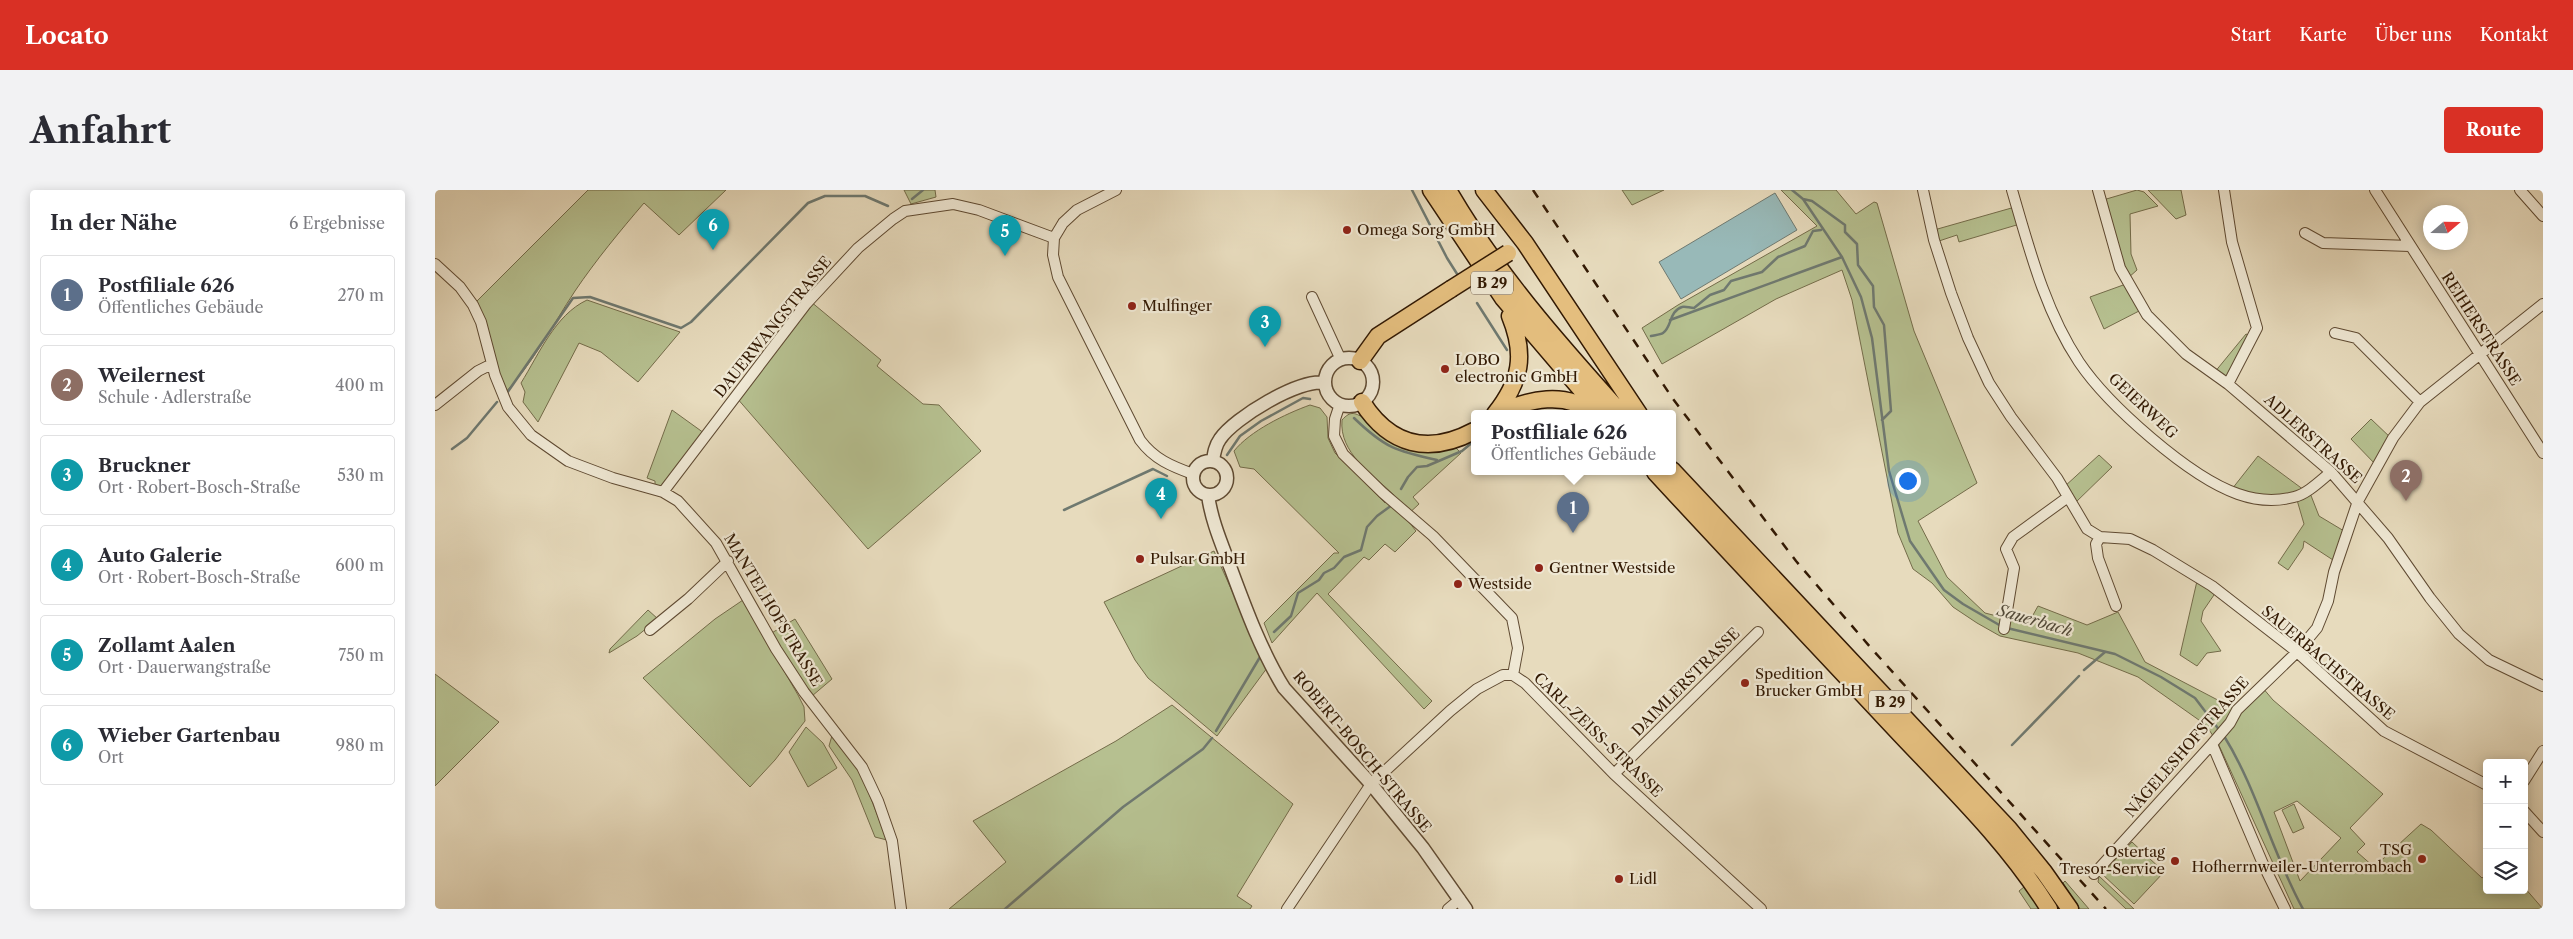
<!DOCTYPE html>
<html lang="de">
<meta charset="utf-8">
<style>
body{margin:0;font-family:"Libre Caslon Text",serif;background:#f2f2f3;color:#2b2b33}
.controls{position:absolute;right:15px;bottom:15px;display:grid;overflow:hidden;border-radius:5px;box-shadow:0 2px 12px #0003}
.controls button{width:45px;height:45px;display:grid;place-items:center;padding:0;border:0;border-bottom:1px solid #e1e1e2;background:#fff;color:#2b2b33;font:25px sans-serif}
.compass{position:absolute;left:1988px;top:15px;width:45px;height:45px;border-radius:50%;background:#fff;box-shadow:0 2px 12px #0003;rotate:70deg}
.you{position:absolute;left:1472px;top:290px;width:18px;height:18px;margin:-12px;border:4px solid #fff;border-radius:50%;background:#1a73e8;box-shadow:0 0 0 8px #1a73e833}
.badge{display:grid;place-items:center;width:32px;height:32px;border-radius:50%;background:#d93025;color:#fff;font-size:16px;font-weight:700}
.pin{position:absolute;translate:-50% -41px;filter:drop-shadow(0 1px 2px #0008)}
.pin::after{content:'';position:absolute;top:26px;width:18px;height:15px;background:inherit;clip-path:polygon(0 0,100% 0,50% 100%)}
.popup{position:absolute;left:1036px;top:220px;width:205px;height:65px;box-sizing:border-box;display:grid;place-content:center;border-radius:5px;background:#fff;filter:drop-shadow(0 1px 4px #0005);font-size:16px;white-space:nowrap;color:#7c7c81}
.popup b{font-size:19px;color:#2b2b33}
.popup::after{content:'';position:absolute;left:50%;top:100%;margin-left:-10px;border:10px solid transparent;border-top-color:#fff}
.list{margin:0;padding:0;list-style:none}
h2{display:flex;justify-content:space-between;align-items:center;height:65px;margin:0;padding:0 20px;font-size:21px}
h2 small{font-size:16px;font-weight:400;color:#7c7c81}
.list li{display:grid;grid-template-columns:32px 1fr auto;gap:15px;align-items:center;box-sizing:border-box;height:80px;margin:0 10px 10px;padding:0 10px;border:1px solid #e1e1e2;border-radius:5px}
.list b{display:block;font-size:19px;white-space:nowrap}
.list p{margin:0;font-size:16px;white-space:nowrap;color:#7c7c81}
.list em{font-size:16px;font-style:normal;color:#7c7c81}
.icon{flex:none;width:28px;height:28px;fill:none;stroke:currentColor;stroke-width:2;stroke-linecap:round;stroke-linejoin:round}
.map{position:relative;flex:none;width:2108px;height:719px;overflow:hidden;border-radius:5px}
header{display:flex;align-items:center;gap:30px;box-sizing:border-box;height:70px;padding:0 25px;background:#d93025;color:#fff}
header strong{font-size:24px}
nav{display:flex;gap:28px;margin-inline-start:auto;font-size:18px}
.intro{display:flex;align-items:center;justify-content:space-between;box-sizing:border-box;height:120px;padding:0 30px}
h1{margin:0;font-size:35px}
.button{padding:12px 22px;border-radius:5px;background:#d93025;color:#fff;font-size:18px;font-weight:700}
main{display:flex;gap:30px;padding:0 30px}
aside{flex:1;background:#fff;border-radius:5px;box-shadow:0 2px 12px #0003}
.map>svg:first-child{display:block}
</style>
<header>
<strong>Locato</strong>
<nav><a>Start</a><a>Karte</a><a>Über uns</a><a>Kontakt</a></nav>
</header>
<div class="intro"><h1>Anfahrt</h1><a class="button">Route</a></div>
<main>
<aside>
<h2>In der Nähe<small>6 Ergebnisse</small></h2>
<ul class="list">
<li><span class="badge" style="background:#5c6f8a">1</span><div><b>Postfiliale 626</b><p>Öffentliches Gebäude</p></div><em>270 m</em></li>
<li><span class="badge" style="background:#8d6e63">2</span><div><b>Weilernest</b><p>Schule · Adlerstraße</p></div><em>400 m</em></li>
<li><span class="badge" style="background:#0f9aa8">3</span><div><b>Bruckner</b><p>Ort · Robert-Bosch-Straße</p></div><em>530 m</em></li>
<li><span class="badge" style="background:#0f9aa8">4</span><div><b>Auto Galerie</b><p>Ort · Robert-Bosch-Straße</p></div><em>600 m</em></li>
<li><span class="badge" style="background:#0f9aa8">5</span><div><b>Zollamt Aalen</b><p>Ort · Dauerwangstraße</p></div><em>750 m</em></li>
<li><span class="badge" style="background:#0f9aa8">6</span><div><b>Wieber Gartenbau</b><p>Ort</p></div><em>980 m</em></li>
</ul>
</aside>
<div class="map">
<svg width="2108" height="719" viewBox="0 0 2108 719">
<rect width="100%" height="100%" fill="#e7dbbd"/>
<filter id="stains"><feTurbulence type="fractalNoise" baseFrequency=".004" numOctaves="4"/><feColorMatrix values="0 0 0 0 .2 0 0 0 0 .09 0 0 0 0 .02 0 0 0 .5 -.17"/></filter>
<radialGradient id="worn" r=".72"><stop offset=".6" stop-color="#630" stop-opacity="0"/><stop offset="1" stop-color="#630" stop-opacity=".3"/></radialGradient>
<path fill="#b6c090" stroke="#746c4a" fill-rule="evenodd" d="M153,0h138l-47,45 -35,-32c-24,28 -48,57 -69,88 -23,35 -43,74 -72,104l-30,-90z
M469,0h31l1,7 -25,7z
M1187,0h42l-32,15z
M1346,0h55l20,24 18,-12 3,1 37,128 63,152 -59,38 29,56 38,36 43,11 10,-18 49,19 31,-13 27,50 88,46 -18,31 -9,-14 -68,-48 -60,-24 -78,-17 -23,-13 -24,-16 -21,-24 -19,-14 -15,-36 -46,-233 -10,-30 -66,29 -114,65 -20,-36 36,-23 139,-79z
M1702,0l7,2 14,14 -28,8 1,40 6,16 -9,8 -25,-78z
M1713,0h33l5,25 -10,4z
M1580,17l5,17 -61,18 -2,-7 -21,7 -2,-12z
M1691,94l15,26 -37,19 -14,-32z
M152,110l93,32 -42,50 -37,-30 -22,-9 -41,79 -15,-20 2,-10 -4,-9c18,-29 34,-68 66,-83z
M375,111l71,59 -4,6 46,38 16,1 42,46 -113,98 -132,-152z
M1811,144l5,2 -23,46 -14,-9z
M875,215l10,3 7,9 1,21 7,15 50,50 9,-8c-22,-21 -55,-42 -52,-75 9,-10 13,-7 24,-1l89,28 6,6 -48,44 6,7 -14,13 11,14 -21,21 -10,-8 -16,16 -5,-3 -36,37 104,107 -8,8 -107,-116 -45,50 -8,-20 70,-70h5l-85,-84 -14,-2 -6,-16c16,-20 51,-37 76,-46z
M237,220l32,23 -42,53h-7v-5l-8,-3z
M1936,229l21,20 -16,26 -25,-26z
M1664,265l13,12 -38,37 -10,-17z
M1823,266l46,34c-22,13 -49,6 -72,-1z
M1875,303l9,23 25,15 -11,29 -29,-19 -1,7 -15,22 -10,-7 26,-39 -7,-24z
M779,361l53,117 -50,68 -69,-58 -13,-18 -31,-58z
M1762,391l19,11 -13,19 -2,10 20,30 -14,2 -10,13 -17,-11z
M308,410l55,95 6,12 1,14 -30,39 -25,27 -107,-109 72,-59z
M213,420l10,9 -21,17 -28,17 1,-4z
M360,429l37,60 -20,17 -42,-62z
M0,484l64,48 -64,64z
M1827,497l11,13 110,94 -33,34 15,16 -8,8 17,15 47,-43 10,6 51,48 5,-4v16h37v-3l19,22h-249l-77,-168 22,-30zM1862,611l44,37 -41,43 -26,-69z
M737,515l121,99 -56,92 15,10 -2,3h-301l57,-47 -33,-41 143,-80z
M371,537l17,16 14,25 -29,19 -19,-35z
M398,542l25,33 29,75 -12,-3 -23,-57 -23,-34z
M1859,614l10,24 -11,5 -11,-23z
M1697,652l32,30 -30,32 -32,-30z
M1664,686l35,33h-8l-28,-27z
M1630,691l24,28h-9l-17,-26z
M1594,693l17,26h-15l-12,-18z"/>
<path fill="#98b9b8" stroke="#6f7970" d="M1340,3l22,37 -116,69 -22,-37z"/>
<g fill="none" stroke-linecap="round" stroke-linejoin="round">
<path stroke="#6f7970" stroke-width="2.5" d="M977,0l35,68 12,19
M1357,0l11,9 39,58 19,40 11,41 17,133 21,70 34,49 19,14 38,22
M477,9l11,-9
M1368,9l9,2 33,24v7l12,12 1,21 15,21 1,21 10,18 7,86 -9,9
M1042,113l30,47
M1235,130l172,-63
M1216,146c3,-1 9,-1 12,-3 9,-6 6,-22 19,-26 3,-1 8,1 12,1l16,-13 14,-5 7,-9 31,-9 16,-15 27,-11 8,-15 8,-1
M72,203l66,-95 17,-1 91,31 10,-6 117,-119 17,-7h40l23,10
M919,228c31,30 42,33 83,42
M17,259l15,-11 30,-36
M792,265l13,-19 21,-15 42,-23 7,1
M966,299l7,-12 9,-10 10,-1 35,-15 12,-10
M629,320l89,-41 14,7
M1572,438l108,26 46,23 34,21 25,33
M839,442l17,-16 7,-23 21,-13 5,-7 10,-5 10,-11 17,-7 6,-23 10,-11 15,-11
M1649,480l21,-18
M781,541l44,-74
M1789,546c33,53 48,117 79,173
M1577,555l67,-69
M570,719l118,-102 80,-58 9,-11"/>
<g stroke="#5f4a32" stroke-width="12">
<path id="minor" d="M681,0l-39,20 -14,13 -9,15 -1,17 5,22 82,163c14,19 31,26 53,34
M1488,0l11,50 17,53 17,45 21,45 22,34 46,61 30,51 13,8 30,2 23,11 59,36 85,66 87,79 103,54
M1577,0c17,58 33,121 67,172 29,43 110,115 159,132 17,6 37,8 56,3 13,-3 26,-16 37,-25
M1663,0l22,78 27,47 39,39 42,30 103,88 57,66 42,60 29,36 30,26 54,26
M1789,0l8,52 25,86 -29,56
M1940,0l168,263
M2085,0l23,26
M1870,43l18,10 87,3
M0,74l25,23 13,18 8,17 14,53 13,32 23,28 37,26 45,17 50,14 15,9 38,42 60,106 28,43 58,75 16,34 14,40 9,68
M877,107l29,63
M1900,143l21,5 64,64
M905,214l-5,15 -1,17 9,18 40,39 50,43 79,82 6,30 -5,27
M0,215l43,-34 14,-7
M228,302l143,-188 52,-56 35,-29 12,-8 48,-7 26,6 75,28
M1665,347l-4,7 2,14 18,48
M1569,439l10,-61 -8,-19 7,-12 55,-40
M215,440l38,-31 40,-38
M1078,485l12,8 89,91 147,135
M1777,554l51,120 22,45
M1179,584l144,-142
M2089,591l19,-30
M2089,621l19,21
M1659,684l118,-130 18,-21 7,-13 60,-58 20,-24 11,-27 6,-29 24,-71 35,-63 27,-36 123,-98
M852,719l84,-125 79,-73 27,-22 26,-14h10
M1013,719l12,-10"/>
</g>
<g stroke="#5f4a32" stroke-width="15">
<path id="tertiary" d="M890 192a24 24 0 1 1 48 0a24 24 0 1 1-48 0Z
M758 288a17 17 0 1 1 34 0a17 17 0 1 1-34 0Z
M778,271c1,-8 2,-15 7,-22 14,-21 80,-61 105,-56
M773,305c3,23 12,45 20,66 16,43 32,88 56,127l87,96 52,64 43,61"/>
</g>
<g stroke="#321903" stroke-width="19">
<path id="trunk" d="M996,0l72,108 99,116
M1013,0c48,83 110,153 174,224
M1049,0l41,53 114,171
M925,171l18,-25 73,-47
M927,212c28,44 67,53 112,29
M1060,224c26,-33 31,-59 15,-98
M1062,224c32,-15 68,-24 98,0
M1237,280l337,359 35,43 26,37
M1220,282c81,88 163,174 245,262 52,55 109,110 149,175"/>
</g>
<use href="#minor" stroke="#efe8d4" stroke-width="10"/>
<use href="#tertiary" stroke="#efe8d4" stroke-width="12"/>
<use href="#trunk" stroke="#e4be7e" stroke-width="16"/>
<path stroke="#321903" stroke-width="2.5" stroke-dasharray="9 9" stroke-linecap="butt" d="M1098,0l140,209 123,162 75,87 235,261"/>
<g stroke="#321903" stroke-width="19" stroke-linecap="butt">
<path id="trunk-bridge" d="M1016,99l57,-36"/>
</g>
<use href="#trunk-bridge" stroke="#e4be7e" stroke-width="16"/>
</g>
<g fill="#8f2418" stroke="#efe8d4" stroke-width="2">
<circle cx="912" cy="40" r="5"/>
<circle cx="697" cy="116" r="5"/>
<circle cx="1010" cy="179" r="5"/>
<circle cx="705" cy="369" r="5"/>
<circle cx="1104" cy="378" r="5"/>
<circle cx="1023" cy="394" r="5"/>
<circle cx="1310" cy="493" r="5"/>
<circle cx="1987" cy="669" r="5"/>
<circle cx="1740" cy="671" r="5"/>
<circle cx="1184" cy="689" r="5"/>
</g>
<g text-anchor="middle" stroke-width="4.5" stroke-linejoin="round" paint-order="stroke">
<g fill="#efe8d4" stroke="#6b5742" stroke-width="1">
<rect x="1036" y="81.5" width="42" height="23" rx="4"/>
<rect x="1434" y="500.5" width="42" height="23" rx="4"/>
</g>
<g font-size="14" font-weight="bold" fill="#321903">
<text x="1057" y="98">B 29</text>
<text x="1455" y="517">B 29</text>
</g>
<g font-size="15" fill="#321903" stroke="#efe8d4" text-anchor="start">
<text x="922" y="45">Omega Sorg GmbH</text>
<text x="707" y="121">Mulfinger</text>
<text x="1020" y="175">LOBO<tspan x="1020" dy="17">electronic GmbH</tspan></text>
<text x="715" y="374">Pulsar GmbH</text>
<text x="1114" y="383">Gentner Westside</text>
<text x="1033" y="399">Westside</text>
<text x="1320" y="489">Spedition<tspan x="1320" dy="17">Brucker GmbH</tspan></text>
<text x="1977" y="665" text-anchor="end">TSG<tspan x="1977" dy="17">Hofherrnweiler-Unterrombach</tspan></text>
<text x="1730" y="667" text-anchor="end">Ostertag<tspan x="1730" dy="17">Tresor-Service</tspan></text>
<text x="1194" y="694">Lidl</text>
</g>
<g font-size="15" fill="#321903" stroke="#efe8d4">
<text transform="translate(338 137) rotate(-51)" y="5">DAUERWANGSTRASSE</text>
<text transform="translate(2046 139) rotate(57)" y="5">REIHERSTRASSE</text>
<text transform="translate(1708 216) rotate(43)" y="5">GEIERWEG</text>
<text transform="translate(1878 249) rotate(42)" y="5">ADLERSTRASSE</text>
<text transform="translate(338 420) rotate(59)" y="5">MANTELHOFSTRASSE</text>
<text transform="translate(1893 473) rotate(40)" y="5">SAUERBACHSTRASSE</text>
<text transform="translate(1251 492) rotate(-45)" y="5">DAIMLERSTRASSE</text>
<text transform="translate(1163 545) rotate(44)" y="5">CARL-ZEISS-STRASSE</text>
<text transform="translate(1752 557) rotate(-49)" y="5">NÄGELESHOFSTRASSE</text>
<text transform="translate(927 562) rotate(50)" y="5">ROBERT-BOSCH-STRASSE</text>
</g>
<g font-size="16" font-style="italic" fill="#514939" stroke="#efe8d4">
<text transform="translate(1600 430) rotate(16)" y="6">Sauerbach</text>
</g>
</g>
<rect width="100%" height="100%" filter="url(#stains)"/>
<rect width="100%" height="100%" fill="url(#worn)"/>
</svg>
<div class="controls">
<button>+</button>
<button>−</button>
<button><svg class="icon" aria-label="layers" viewBox="0 0 24 24"><path d="M12 4l9 5-9 5-9-5zM3 14l9 5 9-5"/></svg></button>
</div>
<svg class="compass" viewBox="-18 -18 36 36"><path d="M0-13l5 13h-10z" fill="#e53935"/><path d="M0 13l5-13h-10z" fill="#7c7c81"/></svg>
<div class="you"></div>
<div class="pin badge" style="left:1138px;top:343px;background:#5c6f8a">1</div>
<div class="popup"><b>Postfiliale 626</b>Öffentliches Gebäude</div>
<div class="pin badge" style="left:1971px;top:311px;background:#8d6e63">2</div>
<div class="pin badge" style="left:830px;top:157px;background:#0f9aa8">3</div>
<div class="pin badge" style="left:726px;top:329px;background:#0f9aa8">4</div>
<div class="pin badge" style="left:570px;top:66px;background:#0f9aa8">5</div>
<div class="pin badge" style="left:278px;top:60px;background:#0f9aa8">6</div>
</div>
</main>
